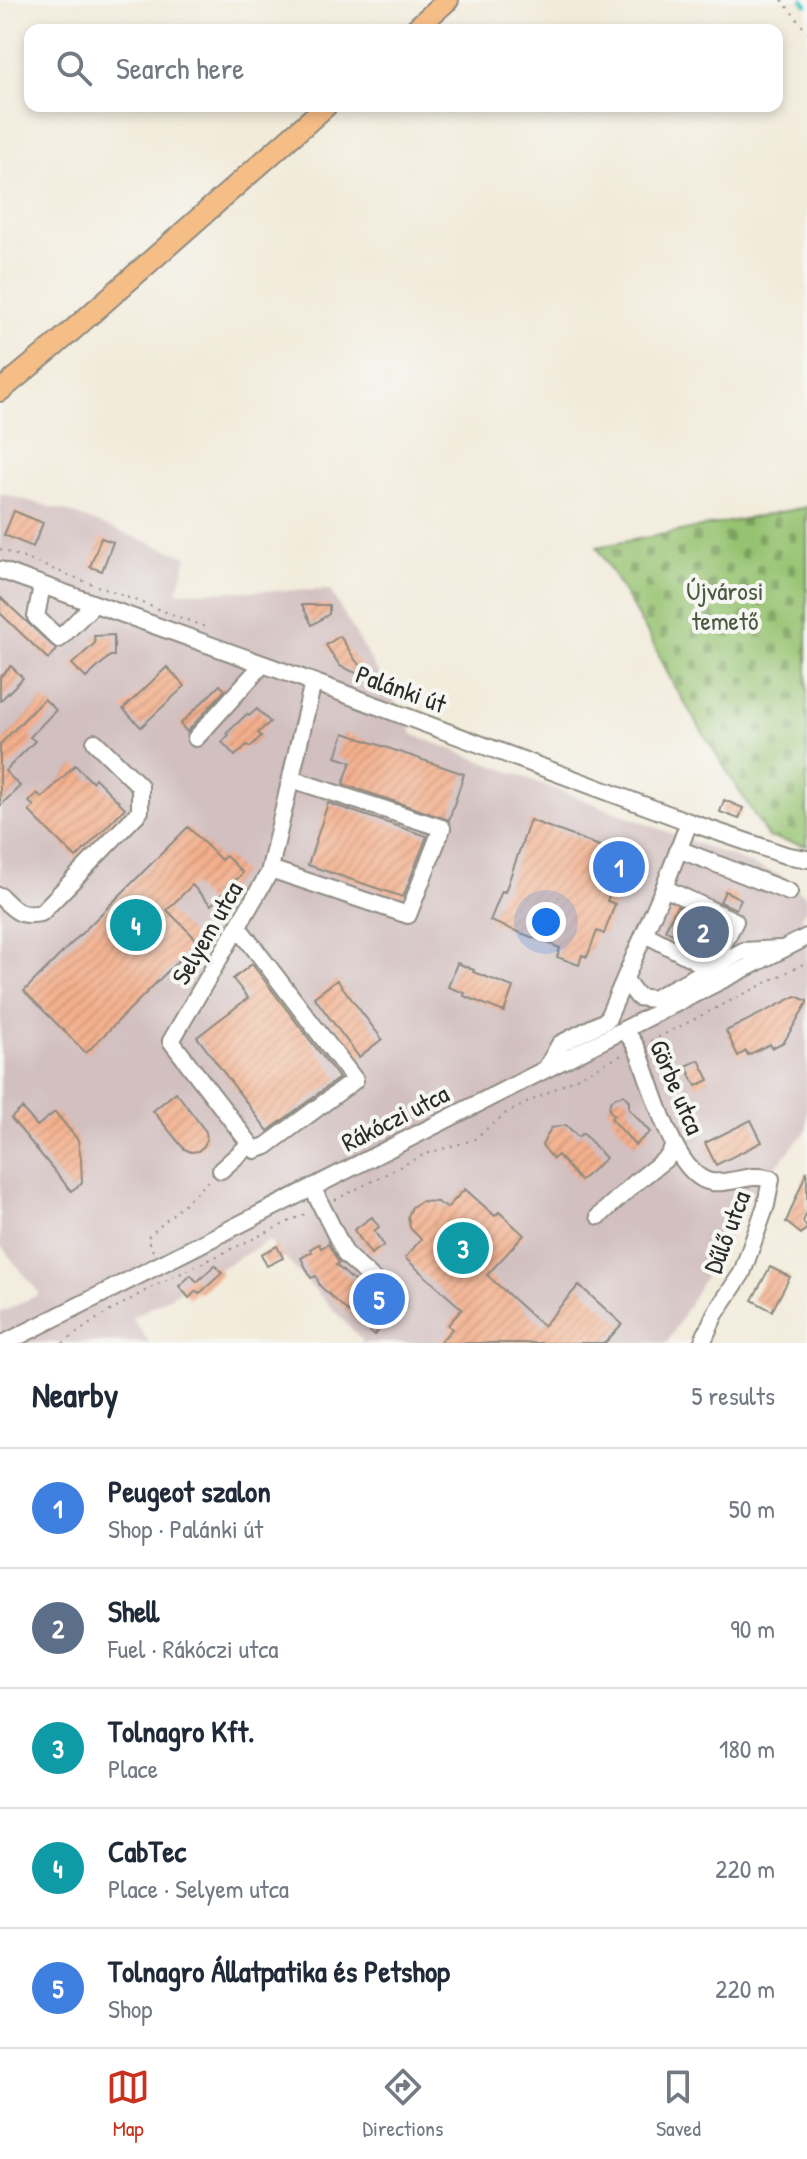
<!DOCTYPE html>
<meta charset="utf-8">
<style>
body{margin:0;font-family:"Patrick Hand",sans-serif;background:#f2f2f3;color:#1f2937}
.you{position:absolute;left:546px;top:922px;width:28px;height:28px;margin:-20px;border:6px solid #fff;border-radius:50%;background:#1a73e8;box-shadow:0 0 0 12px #1a73e833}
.badge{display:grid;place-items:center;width:52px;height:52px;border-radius:50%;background:#c8321e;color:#fff;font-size:26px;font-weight:700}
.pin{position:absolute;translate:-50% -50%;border:4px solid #fff;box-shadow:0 2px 8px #0006}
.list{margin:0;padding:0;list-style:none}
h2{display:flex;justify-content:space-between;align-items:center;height:104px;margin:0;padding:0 32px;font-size:34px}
h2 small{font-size:26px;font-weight:400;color:#747a83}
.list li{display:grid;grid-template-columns:52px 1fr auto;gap:24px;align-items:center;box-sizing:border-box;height:120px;padding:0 32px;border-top:2px solid #e0e1e3}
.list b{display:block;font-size:30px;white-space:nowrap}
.list p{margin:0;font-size:26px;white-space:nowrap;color:#747a83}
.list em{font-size:26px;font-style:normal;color:#747a83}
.icon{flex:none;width:44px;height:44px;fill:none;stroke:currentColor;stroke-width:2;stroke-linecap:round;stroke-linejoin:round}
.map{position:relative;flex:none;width:807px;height:1343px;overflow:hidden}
.search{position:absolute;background:#fff;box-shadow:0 4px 12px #0003;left:24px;right:24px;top:24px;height:88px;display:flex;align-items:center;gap:20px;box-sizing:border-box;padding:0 28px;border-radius:16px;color:#747a83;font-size:30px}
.sheet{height:704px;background:#fff}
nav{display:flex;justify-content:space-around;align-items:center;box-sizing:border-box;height:112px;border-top:2px solid #e0e1e3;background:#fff;font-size:22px;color:#747a83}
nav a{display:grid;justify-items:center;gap:4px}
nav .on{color:#c8321e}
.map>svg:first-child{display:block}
</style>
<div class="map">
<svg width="807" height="1343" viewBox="0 0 807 1343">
<defs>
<pattern id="cemetery-stones" width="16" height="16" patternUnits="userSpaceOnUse" patternTransform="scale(2)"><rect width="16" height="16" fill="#96c371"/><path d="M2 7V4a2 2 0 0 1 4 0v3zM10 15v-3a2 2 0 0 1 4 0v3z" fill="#7b9f5d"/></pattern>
<pattern id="building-hatch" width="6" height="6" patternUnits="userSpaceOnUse" patternTransform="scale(2)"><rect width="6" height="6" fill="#f3af8c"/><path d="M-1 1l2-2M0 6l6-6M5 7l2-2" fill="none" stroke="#d09779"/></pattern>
</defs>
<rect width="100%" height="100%" fill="#f6f6f2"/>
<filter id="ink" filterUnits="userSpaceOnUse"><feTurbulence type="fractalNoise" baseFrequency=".0125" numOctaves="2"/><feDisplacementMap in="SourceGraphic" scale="16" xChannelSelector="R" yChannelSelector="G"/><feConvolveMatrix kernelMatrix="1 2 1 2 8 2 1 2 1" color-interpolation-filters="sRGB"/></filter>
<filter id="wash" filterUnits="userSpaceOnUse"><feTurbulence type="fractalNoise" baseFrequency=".006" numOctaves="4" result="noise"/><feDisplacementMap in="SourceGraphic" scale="32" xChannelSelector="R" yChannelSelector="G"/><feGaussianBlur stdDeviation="1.8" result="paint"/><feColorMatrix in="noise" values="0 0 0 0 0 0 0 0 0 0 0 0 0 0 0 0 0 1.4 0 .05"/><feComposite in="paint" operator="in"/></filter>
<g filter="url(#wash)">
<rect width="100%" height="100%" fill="#f2ebda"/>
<path fill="#d2bfc0" d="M0,493l69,19 118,45 -10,35 153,-2 84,145 368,141 25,21v11l-6,8 6,10v204l-56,65 -84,148h-306l1,-3 -93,-99 -137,77 18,25h-150v-30l40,-19 -40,-49z"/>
<path fill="url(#cemetery-stones)" stroke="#60774e" stroke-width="2" d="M807,507v339l-39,-9 -94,-151 -23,-47 -54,-92z"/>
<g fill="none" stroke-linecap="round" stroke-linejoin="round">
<path stroke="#57c5cb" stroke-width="4" d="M803,0l4,5"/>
</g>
<g id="blocks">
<path fill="url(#building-hatch)" d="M14,511l29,12 -10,24 -29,-12z
M101,538l12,4 -11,29 -12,-4z
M0,597l57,53 -9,9 -48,-46z
M302,605h27v9l-17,11z
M114,635v21h-4l-24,22 -14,-14 23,-21 -1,-7z
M340,636l16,25 6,5 -2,6 -4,1 -16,-7 -14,-21z
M11,666l12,12 -23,23v-24z
M167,667l18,19 -44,41 -18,-18z
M220,685l5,5 -38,42 -7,-8z
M44,699l12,11 -26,27 5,4 -30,30 15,15 -20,20v-62z
M257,709l13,13 -12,11 3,3 -11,11 -3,-2 -12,11 -13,-14 7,-7 -2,-2 20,-19 2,2z
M344,733l120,41 -15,46 -106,-36 8,-22 -15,-5z
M75,765l17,17 3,-4 30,30 -49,50 -47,-47 5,-5 -5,-4 8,-9 5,5z
M724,800l19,8 -4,11 -19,-7z
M328,803l99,33 -24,61 -95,-32z
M530,820l94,35 -17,46 8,3 -11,30 -7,-3 -10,26 -5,-2 -3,10 -22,-8 3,-9 -70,-27 12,-30 3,1z
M188,827l33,33 5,-4 17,17 -32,32 -19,-20 -25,25 31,31 -112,112 -62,-62z
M725,891l16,8 -5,10 -16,-7z
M677,906l43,20 -11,22 -4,2 -40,-20z
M457,963l17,7 -1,2 40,15 -9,25 -40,-16 1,-3 -17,-6z
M252,964l87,114 -71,53 -71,-94 51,-39 -15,-19z
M337,980l45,59 -23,18 -45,-60z
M796,996l11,5v2l-23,39 -12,6 -2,-4 -22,11 -2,-4 -8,5 -12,-25z
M699,1060l10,20 -13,6 -10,-20z
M176,1092l30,40 1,7 -3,7 -6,5 -7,1 -7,-3 -31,-38z
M624,1095l5,6v8l21,23 -15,13 -24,-27 3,-3 -5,-5 1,-8 6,-5z
M22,1108l15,18 18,-14 23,28 3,19 1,24 -11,8 -60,-73z
M751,1120l11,22 -46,23 -11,-22z
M566,1125l12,12 5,-4 23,25 -26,23 -22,-26 -5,4 -11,-14 9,-17z
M807,1171v41l-4,10 4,6 -6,6 -15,-12z
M465,1189l30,27 4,-4 25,23 -37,40 56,51 36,-41 43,39 -17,19h-166l13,-14 -4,-4 14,-16 -57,-51 16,-19 -11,-11 -2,-12 4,-9 10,-6 15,1 10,6z
M372,1217l7,10 -5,4 10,14 -13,9 -17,-24z
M319,1244l2,4 7,-4 11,19 -3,2 57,51 -19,19 -54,-49 -4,-10 -5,2 -10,-20 11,-6 -2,-3z
M277,1246l6,12 -16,8 -6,-12z
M215,1265l7,8 -23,21 -3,-3 -7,7 -10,-12 12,-11 6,7z
M770,1267l20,10 -18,34 -20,-11z"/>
</g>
</g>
<g filter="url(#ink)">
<use href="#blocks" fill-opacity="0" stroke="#8e8b82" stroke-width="2"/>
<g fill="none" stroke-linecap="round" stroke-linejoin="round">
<g stroke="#8e8b82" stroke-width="20">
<path id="minor" d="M0,570l313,112 376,140 96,33 22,4
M42,585l-6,32 23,22 35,-35
M196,738l67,-74
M678,849l111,43
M270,869l138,46 34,-87 -151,-49
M0,896c15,15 20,21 41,17l99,-102v-25l-45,-44
M238,927l117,153 -89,66 -11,4 -5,-6
M645,934l57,30 15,-8 18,-35 -71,-33
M625,980l13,17 15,2 90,-48 36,-2
M625,1031c5,6 10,13 13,20 14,32 35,124 73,131 20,3 40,-10 60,-3l-5,26 -24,68 -27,41 -13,29
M546,1069l14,-25 47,-24 57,-132 25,-66
M221,1170l29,-26 -79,-103 98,-168 44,-191
M312,1187l34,68 52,47
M599,1216l36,-33 33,-26 6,-11
M5,1343c267,-136 535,-269 802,-406"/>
</g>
<g stroke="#8e8b82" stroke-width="24">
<path id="major" d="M414,30l34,-30
M0,391l58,-48 268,-237"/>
</g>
<path stroke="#8e8b82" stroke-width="2" stroke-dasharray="2 6" stroke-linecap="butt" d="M782,0l25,32
M0,549l208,79
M651,1041l156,-79
M335,1200l90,-46 48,-14 32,-26 119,-60
M153,1251l-6,-13 64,-59
M63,1343l35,-25 54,-31 155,-74"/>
<use href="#minor" stroke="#fff" stroke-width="16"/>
<use href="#major" stroke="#f6be87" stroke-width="20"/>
</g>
</g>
<g text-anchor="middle" stroke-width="8" stroke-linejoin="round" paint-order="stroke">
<g font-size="26" fill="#4b5940" stroke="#f6f6f2">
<text x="725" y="600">Újvárosi<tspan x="725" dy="30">temető</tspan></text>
</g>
<g font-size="26" fill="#2b2b2b" stroke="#f6f6f2">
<text transform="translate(401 689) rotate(20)" y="9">Palánki út</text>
<text transform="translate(207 933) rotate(-60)" y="9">Selyem utca</text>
<text transform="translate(677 1087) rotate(67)" y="9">Görbe utca</text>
<text transform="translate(395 1118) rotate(-27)" y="9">Rákóczi utca</text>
<text transform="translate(727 1232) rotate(-69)" y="9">Dűlő utca</text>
</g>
</g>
</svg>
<div class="you"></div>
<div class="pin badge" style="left:619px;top:867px;background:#3f7fe0">1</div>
<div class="pin badge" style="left:703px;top:932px;background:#5c6f8a">2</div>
<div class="pin badge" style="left:463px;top:1248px;background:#0f9aa8">3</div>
<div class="pin badge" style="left:136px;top:925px;background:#0f9aa8">4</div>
<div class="pin badge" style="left:379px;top:1299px;background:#3f7fe0">5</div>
<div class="search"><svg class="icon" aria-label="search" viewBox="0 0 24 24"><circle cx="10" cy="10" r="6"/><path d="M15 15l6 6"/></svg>Search here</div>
</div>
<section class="sheet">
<h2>Nearby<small>5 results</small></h2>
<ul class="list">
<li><span class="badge" style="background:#3f7fe0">1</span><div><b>Peugeot szalon</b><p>Shop · Palánki út</p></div><em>50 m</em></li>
<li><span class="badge" style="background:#5c6f8a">2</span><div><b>Shell</b><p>Fuel · Rákóczi utca</p></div><em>90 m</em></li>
<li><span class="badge" style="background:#0f9aa8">3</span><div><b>Tolnagro Kft.</b><p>Place</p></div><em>180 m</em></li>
<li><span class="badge" style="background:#0f9aa8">4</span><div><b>CabTec</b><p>Place · Selyem utca</p></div><em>220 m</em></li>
<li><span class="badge" style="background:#3f7fe0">5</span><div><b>Tolnagro Állatpatika és Petshop</b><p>Shop</p></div><em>220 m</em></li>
</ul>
</section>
<nav>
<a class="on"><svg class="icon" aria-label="map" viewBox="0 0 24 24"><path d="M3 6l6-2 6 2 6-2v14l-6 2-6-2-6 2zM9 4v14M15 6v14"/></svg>Map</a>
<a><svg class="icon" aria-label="directions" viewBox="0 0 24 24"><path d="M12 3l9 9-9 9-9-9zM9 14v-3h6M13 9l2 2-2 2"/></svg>Directions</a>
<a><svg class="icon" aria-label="saved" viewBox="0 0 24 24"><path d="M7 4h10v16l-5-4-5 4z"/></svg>Saved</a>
</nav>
